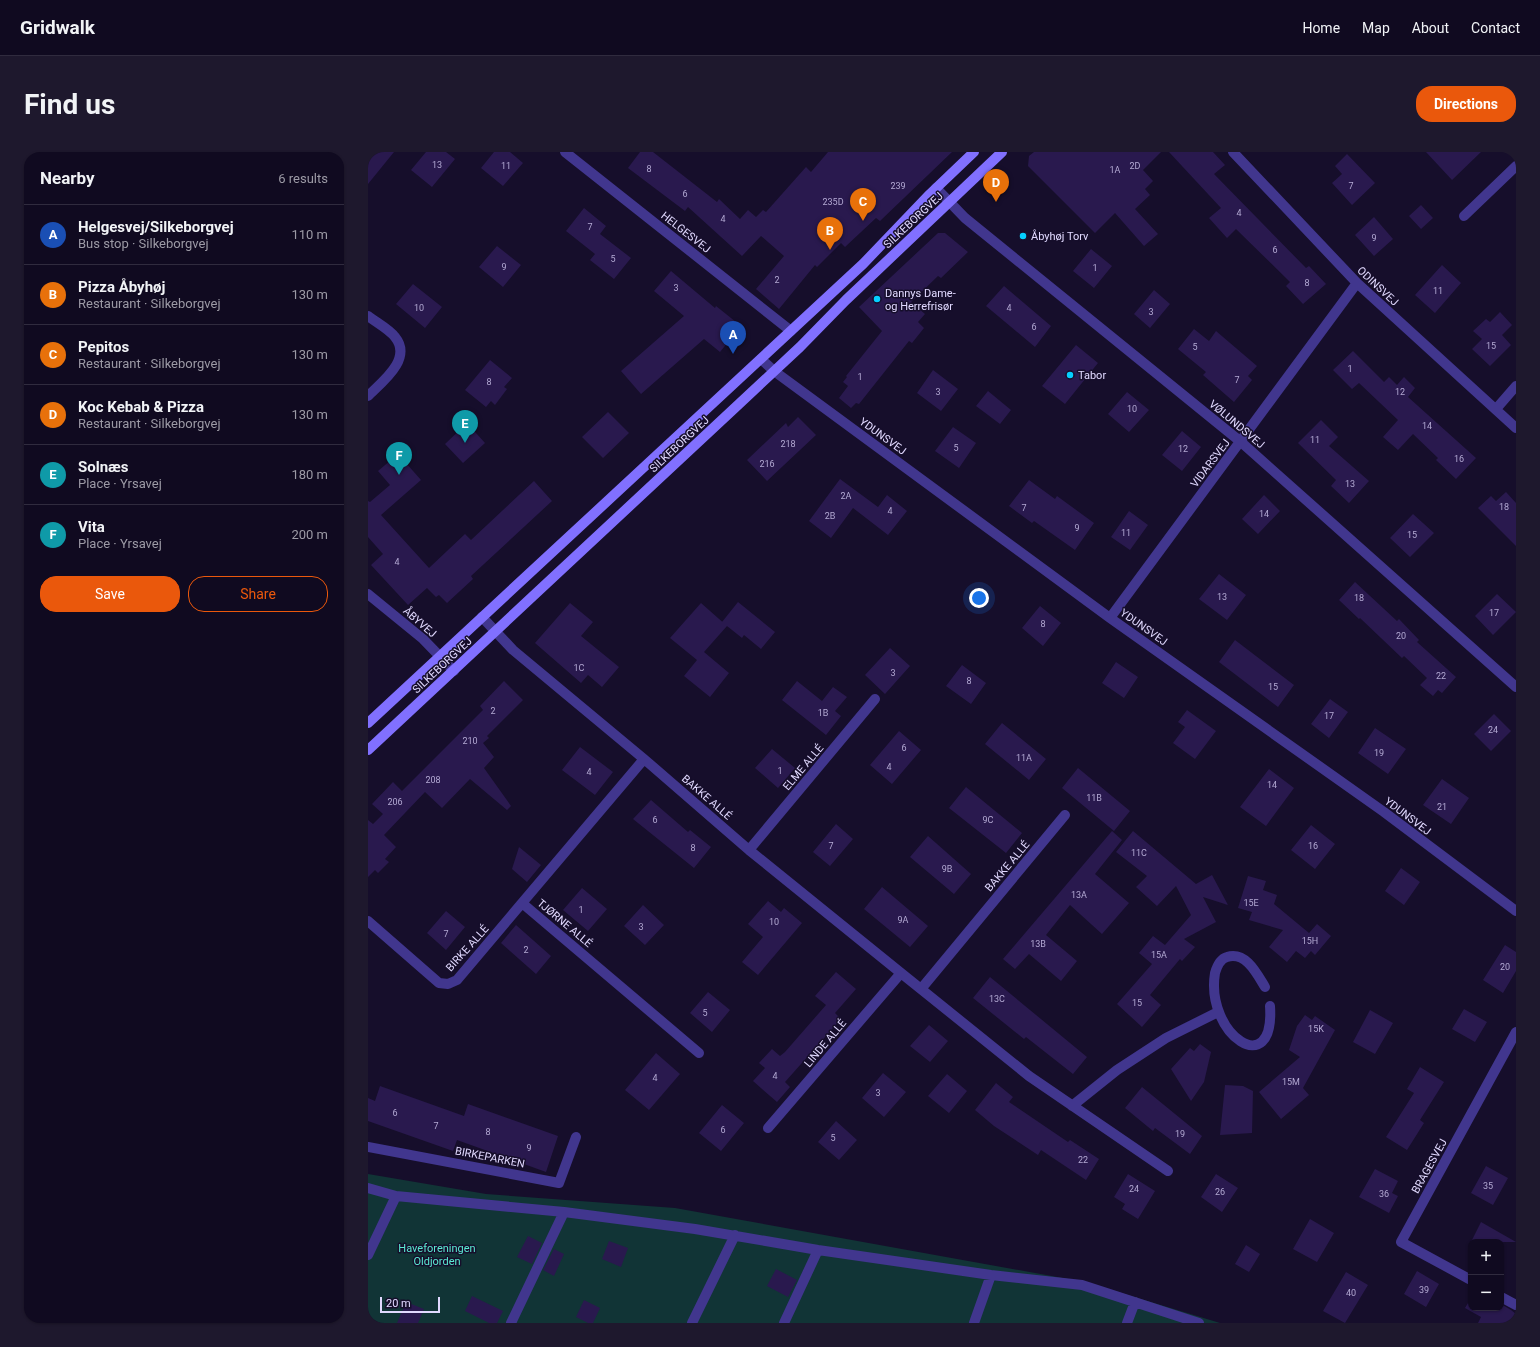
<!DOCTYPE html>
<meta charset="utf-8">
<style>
body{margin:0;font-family:Roboto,sans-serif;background:#1e182d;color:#f1f3f6}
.controls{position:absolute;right:12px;bottom:12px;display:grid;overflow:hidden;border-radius:8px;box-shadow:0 1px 3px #0004}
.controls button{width:36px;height:36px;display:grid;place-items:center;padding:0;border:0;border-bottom:1px solid #302b3e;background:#100a20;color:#f1f3f6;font:20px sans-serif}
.scale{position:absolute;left:12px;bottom:10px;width:60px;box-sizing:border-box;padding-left:4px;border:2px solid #e1d9ff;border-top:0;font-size:11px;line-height:14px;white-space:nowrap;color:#e1d9ff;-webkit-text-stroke:3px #160e2b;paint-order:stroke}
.you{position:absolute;left:611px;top:446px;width:14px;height:14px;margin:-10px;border:3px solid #fff;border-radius:50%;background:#1a73e8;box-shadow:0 0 0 6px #1a73e833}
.badge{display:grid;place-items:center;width:26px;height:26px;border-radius:50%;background:#ea580c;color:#fff;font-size:13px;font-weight:700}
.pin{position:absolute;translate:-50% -33px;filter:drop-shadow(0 1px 2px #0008)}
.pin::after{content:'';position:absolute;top:21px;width:14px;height:12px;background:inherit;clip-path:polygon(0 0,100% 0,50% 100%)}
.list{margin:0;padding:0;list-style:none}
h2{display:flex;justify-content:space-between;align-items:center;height:52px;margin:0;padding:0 16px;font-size:17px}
h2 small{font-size:13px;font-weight:400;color:#9c9aa5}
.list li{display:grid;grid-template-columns:26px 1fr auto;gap:12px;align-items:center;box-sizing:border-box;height:60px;padding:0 16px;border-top:1px solid #302b3e}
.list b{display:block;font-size:15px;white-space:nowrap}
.list p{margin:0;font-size:13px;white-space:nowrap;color:#9c9aa5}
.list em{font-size:13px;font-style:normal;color:#9c9aa5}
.actions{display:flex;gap:8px;padding:12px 16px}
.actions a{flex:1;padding:9px 0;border:1px solid #ea580c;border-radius:16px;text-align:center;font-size:14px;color:#ea580c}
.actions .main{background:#ea580c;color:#fff}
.map{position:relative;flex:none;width:1148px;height:1171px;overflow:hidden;border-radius:16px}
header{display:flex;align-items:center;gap:24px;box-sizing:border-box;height:56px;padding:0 20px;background:#100a20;border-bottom:1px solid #302b3e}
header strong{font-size:19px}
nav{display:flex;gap:22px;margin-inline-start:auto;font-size:14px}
.intro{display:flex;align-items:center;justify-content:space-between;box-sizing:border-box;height:96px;padding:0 24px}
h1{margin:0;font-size:28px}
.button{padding:10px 18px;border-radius:16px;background:#ea580c;color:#fff;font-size:14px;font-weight:700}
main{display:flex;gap:24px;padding:0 24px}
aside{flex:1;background:#100a20;border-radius:16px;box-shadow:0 1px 3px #0004}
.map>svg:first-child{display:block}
</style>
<header>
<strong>Gridwalk</strong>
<nav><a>Home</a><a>Map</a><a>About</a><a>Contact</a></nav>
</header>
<div class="intro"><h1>Find us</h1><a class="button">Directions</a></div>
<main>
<aside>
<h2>Nearby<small>6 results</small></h2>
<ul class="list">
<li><span class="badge" style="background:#1a4fb4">A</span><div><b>Helgesvej/Silkeborgvej</b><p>Bus stop · Silkeborgvej</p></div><em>110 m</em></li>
<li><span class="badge" style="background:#e8710a">B</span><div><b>Pizza Åbyhøj</b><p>Restaurant · Silkeborgvej</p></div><em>130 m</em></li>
<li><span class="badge" style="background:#e8710a">C</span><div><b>Pepitos</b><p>Restaurant · Silkeborgvej</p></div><em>130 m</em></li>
<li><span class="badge" style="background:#e8710a">D</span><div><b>Koc Kebab &amp; Pizza</b><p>Restaurant · Silkeborgvej</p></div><em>130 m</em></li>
<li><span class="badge" style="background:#0f9aa8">E</span><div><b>Solnæs</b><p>Place · Yrsavej</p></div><em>180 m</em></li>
<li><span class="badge" style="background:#0f9aa8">F</span><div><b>Vita</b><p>Place · Yrsavej</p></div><em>200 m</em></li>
</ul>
<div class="actions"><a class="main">Save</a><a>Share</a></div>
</aside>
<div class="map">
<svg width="1148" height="1171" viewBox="0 0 1148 1171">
<rect width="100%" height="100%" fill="#160e2b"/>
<path fill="#113436" d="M0,1022l118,20 189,14 410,74 135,41h-852z"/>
<path fill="#29194e" d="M0,0h26l-26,32z
M58,0h20l9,7 -23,28 -21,-17z
M126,0h16l13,11 -20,23 -22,-18z
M272,0h13l64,50 2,-3 21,20 8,-9 8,7 7,-7 3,2 40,-45 5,5 17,-20h124l-72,69 -4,-3 -31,29 -4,-4 -24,24 -2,-2 -36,44 -23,-20 28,-33 -23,-20 -19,20 -54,-49 -3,4 -57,-43z
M666,0h127l-18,18 10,11 -8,8 5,6 -15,14 23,25 -14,12 -29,-33 -20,20 -67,-67 1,-10z
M801,0h44l12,13 -11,9 92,94 3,-2 17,18 -23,20 -17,-18 4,-4 -54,-53 -9,9 -18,-20 12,-10z
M1058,0h55l-29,28z
M979,2l28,29 -23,22 -20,-22 10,-9 -7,-8z
M1053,53l12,13 -12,11 -12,-13z
M216,56l22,18 -6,8 31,24 -17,21 -24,-19 5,-6 -29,-23z
M1006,65l19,22 -19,17 -19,-21z
M570,81h7l23,19 -27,26 -3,-2 -27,26 14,12 -7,8 6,6 -12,15 -3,-2 -50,63 -3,-1 -5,5 -12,-10 9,-12 -5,-4 4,-5 -1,-1 36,-45 -23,-24z
M129,94l24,19 -18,22 -24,-20z
M723,97l21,17 -18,22 -21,-17z
M1074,113l19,18 -26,30 -20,-18z
M303,119l44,37 1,-2 25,20 -21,26 -16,-13 -63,55 -20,-23 63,-55 -30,-25z
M45,132l29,23 -17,21 -29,-24z
M636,134l47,40 -16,21 -49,-41z
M786,138l16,14 -20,24 -16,-14z
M1132,160l12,13 -10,10 9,10 -21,21 -18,-17 10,-10 -9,-8 13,-12 4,3z
M826,177l15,12 7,-10 41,35 -9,10 4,4 -18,22 -31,-27 3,-3 -28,-23z
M708,193l22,18 -33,41 -23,-18z
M985,199l31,31 5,-5 8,8 7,-8 11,11 -7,9 68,61 -20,21 -20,-19 2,-2 -25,-24 -15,16 -15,-13 15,-17 -39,-37 -7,6 -19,-19z
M122,208l22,18 -8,9 3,2 -12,16 -4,-4 -5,6 -21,-17z
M565,218l25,19 -17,22 -24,-18z
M620,239l23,19 -11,14 -24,-18z
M759,240l22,18 -20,22 -21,-18z
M240,260l21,21 -26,25 -21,-21z
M430,265l18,18 -49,46 -20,-21 39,-37 2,4z
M953,268l17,17 -9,9 40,35 -20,22 -18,-17 5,-6 -38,-37z
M99,271l18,20 -22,20 -18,-19z
M585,275l23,16 -17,25 -24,-17z
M814,279l19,16 -19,24 -20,-16z
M30,302l23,26 -40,35 48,53 36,-34 6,6 63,-59 18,20 -81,75 2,3 -26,24 -8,-8 -3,2 -9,-9 -19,17 -37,-40 12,-11 -15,-17v-36l2,1 20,-17 -12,-14z
M472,327l38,28 9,-12 20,16 -19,24 -35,-27 -22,30 -22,-17z
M661,328l26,19 2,-3 37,27 -19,27 -41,-29 -2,2 -23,-17z
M1138,340l10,11v43l-38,-38 13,-12 5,5z
M896,343l16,16 -22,23 -16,-15z
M761,359l19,14 -18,25 -19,-13z
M1045,362l21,19 -24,24 -20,-19z
M851,422l27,21 -19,25 -28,-21z
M987,430l42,39 2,-2 20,21 -2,2 39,35 -14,16 -4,-3 -5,6 -13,-11 7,-7 -23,-22 -2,2 -42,-40 -1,1 -20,-19z
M1129,442l19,18 -23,23 -18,-19z
M370,450l37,30 -14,17 -17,-14 -2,3 -20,-16z
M202,451l23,19 -12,14 38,31 -17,20 -14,-12 -7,8 -46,-40z
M333,451l26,23 -23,26 25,21 -19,24 -26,-21 13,-16 -27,-22z
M672,454l21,17 -18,23 -21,-18z
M867,488l59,45 -16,22 -59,-45z
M522,496l20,18 -25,28 -20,-19z
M748,510l22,15 -14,21 -22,-15z
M594,513l24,18 -15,21 -25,-18z
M136,529l19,19 -36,36 2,2 -6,5 11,14 -10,11 27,38 -4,4 -37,-31 -28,29 -17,-16 -41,43 12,12 -11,12 4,3 -11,11 -3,-3 -7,7v-57l5,4 10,-10 -11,-10 21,-22 9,9 81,-81 -3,-4z
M429,529l25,20 11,-14 14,10 -12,14 6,5 -15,19 -44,-35z
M962,547l18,13 -19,26 -18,-14z
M819,558l29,21 -21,28 -22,-16 12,-16 -7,-5z
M1126,562l17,17 -20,20 -17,-17z
M634,571l44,36 -17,21 -44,-36z
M1007,576l31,21 -18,25 -30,-21z
M531,579l22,19 -29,34 -22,-19z
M212,595l33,25 -18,23 -33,-25z
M404,597l23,19 -17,20 -23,-20z
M710,616l52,43 -16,20 -52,-43z
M901,617l25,19 -28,38 -26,-19z
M1074,627l27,19 -18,26 -28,-19z
M598,635l56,46 -16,20 -57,-45z
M283,648l37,32 2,-2 21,17 -17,21 -61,-49z
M468,672l17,15 -23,27 -17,-14z
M943,673l24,19 -20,25 -24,-19z
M744,679l10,9 -27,34 34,29 -27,31 -32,-29 -24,30 31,26 -16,20 -32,-27 -14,15 -12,-10z
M765,679l63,53 16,-9 16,30 -25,-8 13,25 -32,17 11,8 -13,14 -2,-2 -30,36 11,10 -19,22 -25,-23 35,-40 -13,-11 14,-17 12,9 26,-30 -15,-29 -19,20 -21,-19 11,-11 -31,-24z
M560,684l43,38 -17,20 -44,-37z
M151,695l22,18 -14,17 -15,-13z
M1033,716l19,14 -16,23 -19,-14z
M880,724l18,5 -3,9 14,5 -3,9 35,29 8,-9 14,12 -16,19 -4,-4 -6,7 -9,-7 -9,11 -18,-15 14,-17 -34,-10 3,-8 -14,-4z
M514,735l46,39 -18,21 -46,-38z
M214,736l25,21 -19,22 -25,-21z
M400,749l13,11 3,-4 18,15 -44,52 -16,-13 21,-25 -15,-13z
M275,753l21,20 -19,20 -21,-19z
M78,759l19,16 -19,23 -19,-17z
M148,773l35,31 -15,18 -35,-31z
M1137,793l11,7v19l-13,22 -20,-13z
M468,820l20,17 -21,24 6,6 -56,63 5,5 -13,15 -24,-21 12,-13 -6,-5 13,-14 8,7 5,-4 41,-47 -11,-9z
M622,825l97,80 -14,17 -47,-37 -2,2 -51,-41z
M340,840l22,18 -18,22 -22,-19z
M1096,857l23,13 -12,20 -23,-13z
M1002,858l23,13 -18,31 -22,-12z
M937,863l7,5 3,-4 20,14 -32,58 6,7 -28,24 -22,-27 41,-35 -11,-7 8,-24z
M561,873l19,16 -18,21 -20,-16z
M832,892l11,8 -7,30 -13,19 -20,-32 19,-21 4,3z
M288,901l24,21 -31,36 -24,-20z
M1052,915l24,15 -24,38 4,3 -17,27 -21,-13 28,-44 -7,-4z
M515,921l23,19 -22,25 -22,-19z
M579,922l20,17 -18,22 -21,-17z
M628,931l17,14 -4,5 59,40 2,-2 29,19 -13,21 -45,-30 -3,5 -44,-29 -19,-16z
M857,933l18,1 10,5 -1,42 -32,2z
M12,934l84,30 4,-12 90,32 -12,36 -89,-32 -4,11 -85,-30v-23l7,3z
M774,935l60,49 -12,18 -35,-26 -2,3 -28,-23z
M354,953l22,18 -23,28 -22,-18z
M468,969l21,19 -18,20 -21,-18z
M1118,1014l22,12 -15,27 -22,-12z
M1007,1017l23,12 -6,12 6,3 -9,17 -30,-16z
M760,1022l27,17 -17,28 -16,-10 3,-5 -11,-7z
M848,1022l22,14 -16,24 -21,-15z
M942,1067l24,14 -17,29 -24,-13z
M1113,1070l35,20h-45z
M160,1084l14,7 -10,21 -15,-7z
M241,1089l19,7 -7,19 -19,-8z
M878,1093l14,9 -11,18 -14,-8z
M186,1097l10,5 -10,22 -11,-6z
M408,1117l21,11 -9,17 -21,-11z
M1049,1119l22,13 -13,23 -22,-13z
M978,1120l22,13 -23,38 -22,-12z
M104,1144l31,15 -6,12h-8l-24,-12z
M1103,1146v10h30v-4l10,6 5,4v9h-38l3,-6 -16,-9z
M216,1148l16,8 -7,15h-5l-12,-6z
M38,1150l18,7 -6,14h-21z"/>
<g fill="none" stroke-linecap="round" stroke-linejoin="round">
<path stroke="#41368e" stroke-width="10" d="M197,0l226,179
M865,0l124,131 159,145
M568,36l29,30 276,224 275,245
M1096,64l52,-50
M0,164c9,7 21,13 27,21 18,22 -13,45 -27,59
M393,207l13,12 336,247 274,194 132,99
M1128,257l20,-23
M0,442l55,45 31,32
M114,465l31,33 131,109 105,91 152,123 128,103 139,95
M742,466l247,-335
M276,607l-122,144 177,150
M381,698l126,-151
M0,769l71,62 9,1 9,-4 65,-77
M897,835c-8,-13 -19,-36 -38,-30 -7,2 -10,9 -12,16 -10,62 60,109 55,33
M553,837l144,-174
M704,954l45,-36 49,-32 52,-26
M400,976l133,-155
M0,995l191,36 17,-46
M0,1036l28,8 168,16 131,17 123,21 173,25 91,10 117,38
M0,1103l28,-59
M1103,1128l-70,-38 115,-210
M1133,1145l15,8
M143,1171l53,-111
M324,1171l43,-88
M416,1171l34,-73
M606,1171l17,-48
M759,1171l8,-21"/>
<path stroke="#8170ff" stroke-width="10" d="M0,571l495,-459 67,-70 44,-42
M0,598l371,-346 61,-57 46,-47 156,-148"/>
</g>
<g fill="#05cfff" stroke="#160e2b" stroke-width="1.5">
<circle cx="655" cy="84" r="4"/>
<circle cx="509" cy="147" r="4"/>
<circle cx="702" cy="223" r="4"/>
</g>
<g text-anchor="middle" stroke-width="3" stroke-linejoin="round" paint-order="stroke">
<g font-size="9" fill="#b3a9d3">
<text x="69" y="16">13</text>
<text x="138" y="17">11</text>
<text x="767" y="17">2D</text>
<text x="281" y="20">8</text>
<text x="747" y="21">1A</text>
<text x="530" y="37">239</text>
<text x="983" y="37">7</text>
<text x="317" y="45">6</text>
<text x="465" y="53">235D</text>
<text x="871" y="64">4</text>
<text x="355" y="70">4</text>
<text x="222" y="78">7</text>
<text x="1006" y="89">9</text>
<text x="907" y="101">6</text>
<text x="245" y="110">5</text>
<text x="136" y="118">9</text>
<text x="727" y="119">1</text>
<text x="409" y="131">2</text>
<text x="939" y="134">8</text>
<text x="308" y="139">3</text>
<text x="1070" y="142">11</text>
<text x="51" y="159">10</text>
<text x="641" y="159">4</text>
<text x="783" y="163">3</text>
<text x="666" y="178">6</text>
<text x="1123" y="197">15</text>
<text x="827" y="198">5</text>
<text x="982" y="220">1</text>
<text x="492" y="228">1</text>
<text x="869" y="231">7</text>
<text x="121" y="233">8</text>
<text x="570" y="243">3</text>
<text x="1032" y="243">12</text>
<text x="764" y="260">10</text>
<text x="1059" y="277">14</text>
<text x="947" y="291">11</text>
<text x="420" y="295">218</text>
<text x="588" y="299">5</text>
<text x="815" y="300">12</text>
<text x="1091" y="310">16</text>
<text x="399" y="315">216</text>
<text x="982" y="335">13</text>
<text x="478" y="347">2A</text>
<text x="1136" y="358">18</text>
<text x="656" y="359">7</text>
<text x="522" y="362">4</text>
<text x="896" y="365">14</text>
<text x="462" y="367">2B</text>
<text x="709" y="379">9</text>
<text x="758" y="384">11</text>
<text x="1044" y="386">15</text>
<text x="29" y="413">4</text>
<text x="854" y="448">13</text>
<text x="991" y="449">18</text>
<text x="1126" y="464">17</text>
<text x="675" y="475">8</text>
<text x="1033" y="487">20</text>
<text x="211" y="519">1C</text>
<text x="525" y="524">3</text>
<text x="1073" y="527">22</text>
<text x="601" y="532">8</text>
<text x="905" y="538">15</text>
<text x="125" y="562">2</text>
<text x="455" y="564">1B</text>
<text x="961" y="567">17</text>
<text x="1125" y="581">24</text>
<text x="102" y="592">210</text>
<text x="536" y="599">6</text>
<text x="1011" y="604">19</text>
<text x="656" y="609">11A</text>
<text x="521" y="618">4</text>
<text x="412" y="622">1</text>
<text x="221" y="623">4</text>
<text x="65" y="631">208</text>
<text x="904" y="636">14</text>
<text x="726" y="649">11B</text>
<text x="27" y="653">206</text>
<text x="1074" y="658">21</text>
<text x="287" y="671">6</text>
<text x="620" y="671">9C</text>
<text x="463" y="697">7</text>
<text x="945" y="697">16</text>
<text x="325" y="699">8</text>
<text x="771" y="704">11C</text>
<text x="579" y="720">9B</text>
<text x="711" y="746">13A</text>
<text x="883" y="754">15E</text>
<text x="213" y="761">1</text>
<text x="535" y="771">9A</text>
<text x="406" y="773">10</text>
<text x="273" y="778">3</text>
<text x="78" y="785">7</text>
<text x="942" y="792">15H</text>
<text x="670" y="795">13B</text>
<text x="158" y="801">2</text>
<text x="791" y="806">15A</text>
<text x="1137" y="818">20</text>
<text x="629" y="850">13C</text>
<text x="769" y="854">15</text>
<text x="337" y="864">5</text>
<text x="948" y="880">15K</text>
<text x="407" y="927">4</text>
<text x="287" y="929">4</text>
<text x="923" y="933">15M</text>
<text x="510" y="944">3</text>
<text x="27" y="964">6</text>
<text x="68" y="977">7</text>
<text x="355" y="981">6</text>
<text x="120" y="983">8</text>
<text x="812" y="985">19</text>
<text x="465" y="989">5</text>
<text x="161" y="999">9</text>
<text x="715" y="1011">22</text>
<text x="1120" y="1037">35</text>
<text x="766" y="1040">24</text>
<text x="852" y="1043">26</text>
<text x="1016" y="1045">36</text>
<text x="1056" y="1141">39</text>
<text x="983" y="1144">40</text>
</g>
<g font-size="11" fill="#e1d9ff" stroke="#160e2b">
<text transform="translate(545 68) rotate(-43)" y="4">SILKEBORGVEJ</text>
<text transform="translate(318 80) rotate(38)" y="4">HELGESVEJ</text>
<text transform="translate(1010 134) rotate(43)" y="4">ODINSVEJ</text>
<text transform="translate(869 272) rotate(40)" y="4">VØLUNDSVEJ</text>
<text transform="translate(515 284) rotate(36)" y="4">YDUNSVEJ</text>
<text transform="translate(311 292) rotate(-43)" y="4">SILKEBORGVEJ</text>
<text transform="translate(842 311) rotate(-53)" y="4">VIDARSVEJ</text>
<text transform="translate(52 470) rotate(41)" y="4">ÅBYVEJ</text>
<text transform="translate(776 475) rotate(35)" y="4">YDUNSVEJ</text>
<text transform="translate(74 513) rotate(-43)" y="4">SILKEBORGVEJ</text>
<text transform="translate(435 615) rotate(-50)" y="4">ELME ALLÉ</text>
<text transform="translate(339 645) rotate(41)" y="4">BAKKE ALLÉ</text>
<text transform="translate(1040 664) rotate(37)" y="4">YDUNSVEJ</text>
<text transform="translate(639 714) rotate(-50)" y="4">BAKKE ALLÉ</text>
<text transform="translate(197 771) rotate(40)" y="4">TJØRNE ALLÉ</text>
<text transform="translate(99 796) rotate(-48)" y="4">BIRKE ALLÉ</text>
<text transform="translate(457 891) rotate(-50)" y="4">LINDE ALLÉ</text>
<text transform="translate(122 1005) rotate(11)" y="4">BIRKEPARKEN</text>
<text transform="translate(1061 1014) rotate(-61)" y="4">BRAGESVEJ</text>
</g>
<g font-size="11" fill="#e1d9ff" stroke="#160e2b" text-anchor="start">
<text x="663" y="88">Åbyhøj Torv</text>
<text x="517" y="145">Dannys Dame-<tspan x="517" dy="13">og Herrefrisør</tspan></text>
<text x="710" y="227">Tabor</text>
</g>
<g font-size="11" fill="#5aead3" stroke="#160e2b">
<text x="69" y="1100">Haveforeningen<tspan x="69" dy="13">Oldjorden</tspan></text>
</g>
</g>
</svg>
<div class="controls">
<button>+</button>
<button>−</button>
</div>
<div class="scale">20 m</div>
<div class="you"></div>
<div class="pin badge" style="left:365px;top:202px;background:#1a4fb4">A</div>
<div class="pin badge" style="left:462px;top:98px;background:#e8710a">B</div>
<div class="pin badge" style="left:495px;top:69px;background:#e8710a">C</div>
<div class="pin badge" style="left:628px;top:50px;background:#e8710a">D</div>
<div class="pin badge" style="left:97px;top:291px;background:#0f9aa8">E</div>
<div class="pin badge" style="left:31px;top:323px;background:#0f9aa8">F</div>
</div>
</main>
